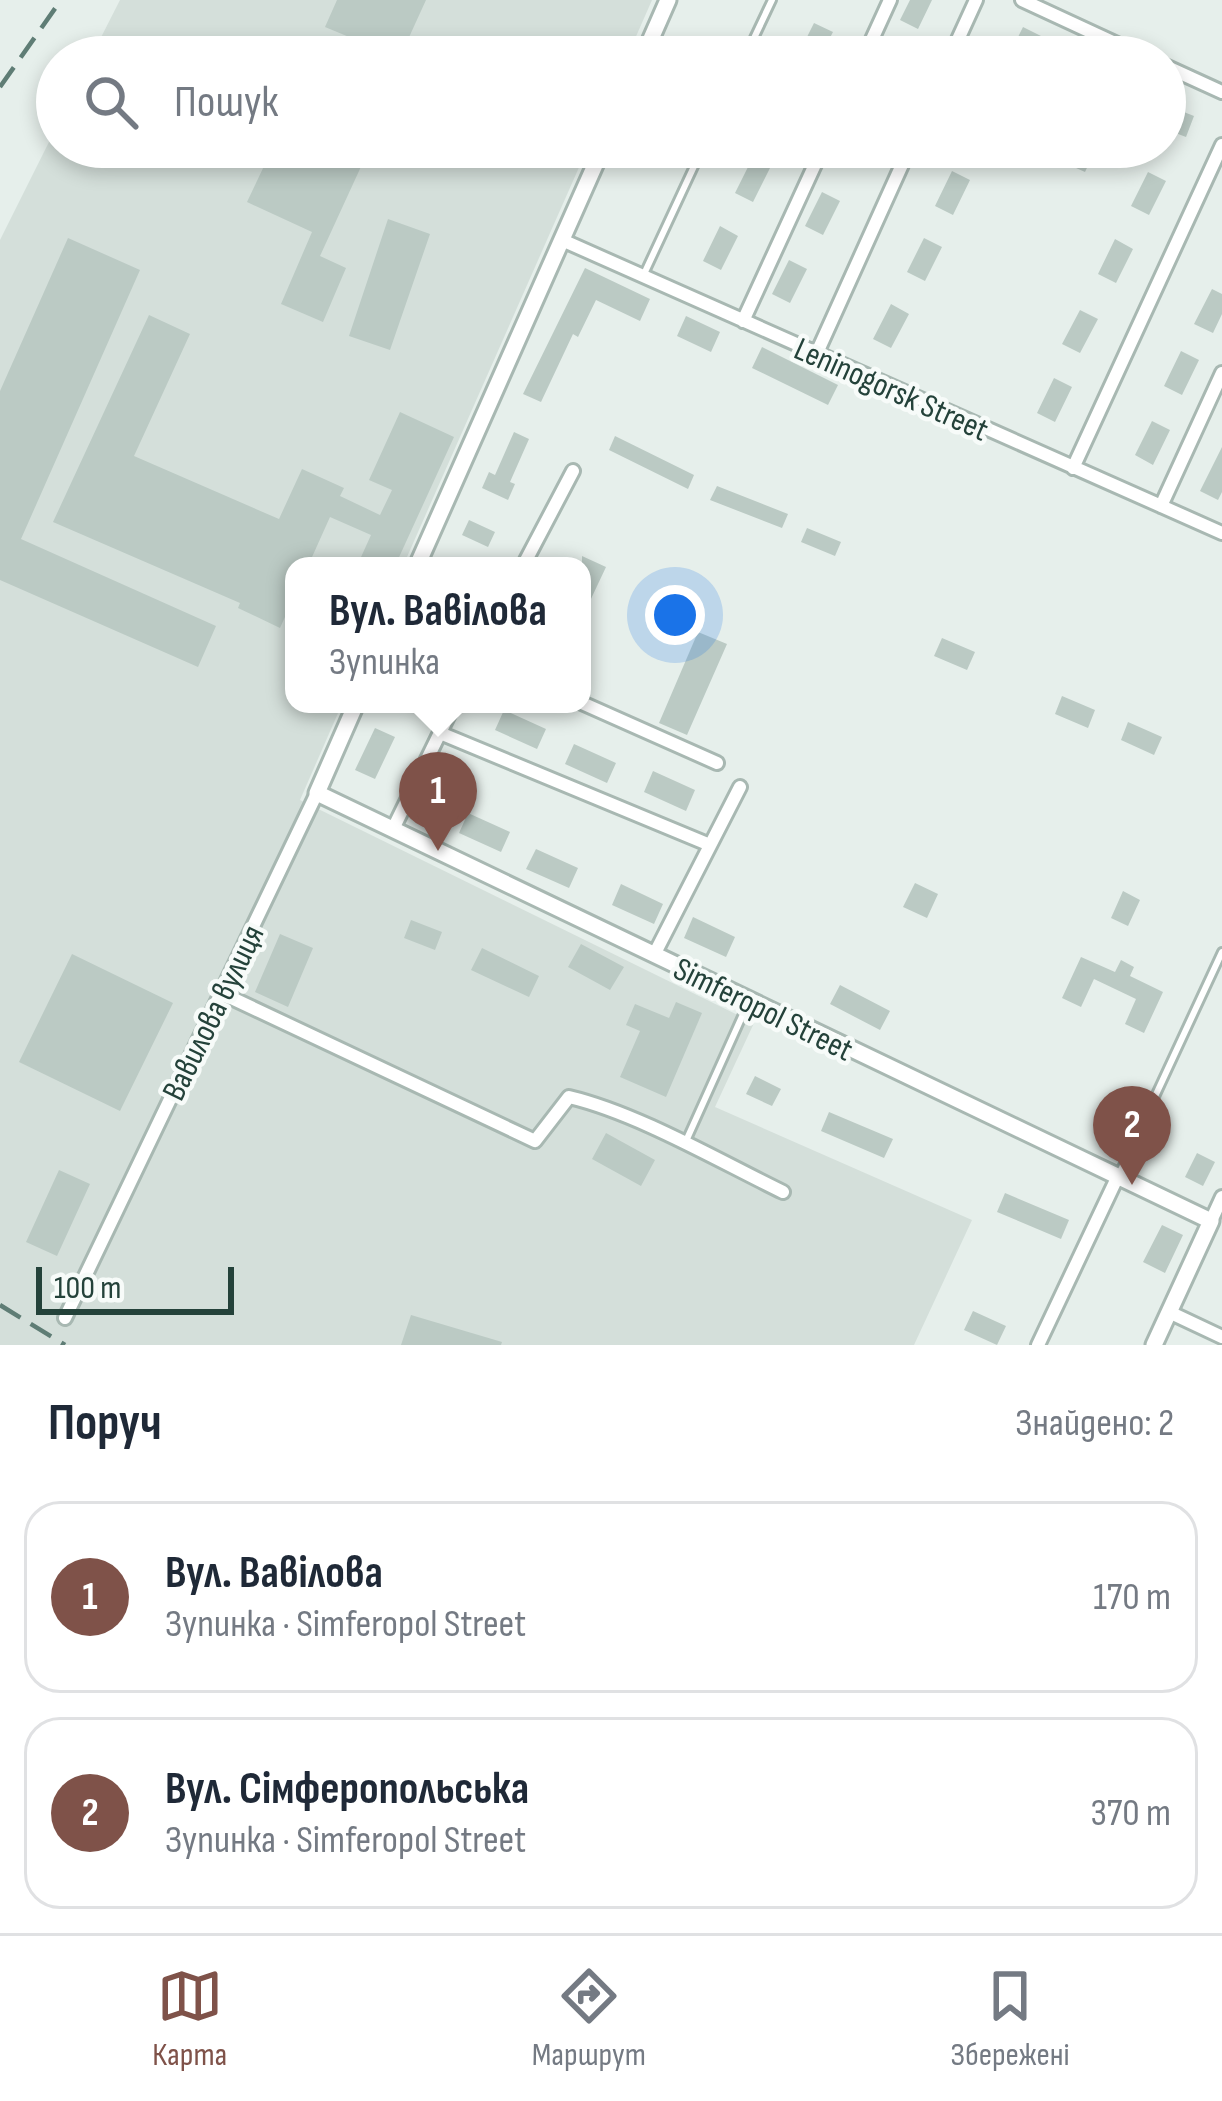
<!DOCTYPE html>
<html lang="uk">
<meta charset="utf-8">
<style>
body{margin:0;font-family:"Sofia Sans Condensed",sans-serif;background:#f6f6f7;color:#1f2937}
.scale{position:absolute;left:36px;bottom:30px;width:198px;box-sizing:border-box;padding-left:12px;border:6px solid #24423a;border-top:0;font-size:33px;line-height:42px;white-space:nowrap;color:#24423a;-webkit-text-stroke:9px #f7fbf9;paint-order:stroke}
.you{position:absolute;left:675px;top:615px;width:42px;height:42px;margin:-30px;border:9px solid #fff;border-radius:50%;background:#1a73e8;box-shadow:0 0 0 18px #1a73e833}
.badge{display:grid;place-items:center;width:78px;height:78px;border-radius:50%;background:#7f5249;color:#fff;font-size:39px;font-weight:700}
.pin{position:absolute;translate:-50% -99px;filter:drop-shadow(0 3px 6px #0008)}
.pin::after{content:'';position:absolute;top:63px;width:42px;height:36px;background:inherit;clip-path:polygon(0 0,100% 0,50% 100%)}
.popup{position:absolute;left:285px;top:557px;width:306px;height:156px;box-sizing:border-box;display:grid;place-content:center;border-radius:24px;background:#fff;filter:drop-shadow(0 3px 9px #0005);font-size:39px;white-space:nowrap;color:#747a83}
.popup b{font-size:45px;color:#1f2937}
.popup::after{content:'';position:absolute;left:50%;top:100%;margin-left:-24px;border:24px solid transparent;border-top-color:#fff}
.list{margin:0;padding:0;list-style:none}
h2{display:flex;justify-content:space-between;align-items:center;height:156px;margin:0;padding:0 48px;font-size:51px}
h2 small{font-size:39px;font-weight:400;color:#747a83}
.list li{display:grid;grid-template-columns:78px 1fr auto;gap:36px;align-items:center;box-sizing:border-box;height:192px;margin:0 24px 24px;padding:0 24px;border:3px solid #e0e1e3;border-radius:36px}
.list b{display:block;font-size:45px;white-space:nowrap}
.list p{margin:0;font-size:39px;white-space:nowrap;color:#747a83}
.list em{font-size:39px;font-style:normal;color:#747a83}
.icon{flex:none;width:66px;height:66px;fill:none;stroke:currentColor;stroke-width:2;stroke-linecap:round;stroke-linejoin:round}
.map{position:relative;flex:none;width:1222px;height:1345px;overflow:hidden}
.search{position:absolute;background:#fff;box-shadow:0 6px 18px #0003;left:36px;right:36px;top:36px;height:132px;display:flex;align-items:center;gap:30px;box-sizing:border-box;padding:0 42px;border-radius:66px;color:#747a83;font-size:45px}
.sheet{height:588px;background:#fff}
nav{display:flex;justify-content:space-around;align-items:center;box-sizing:border-box;height:168px;border-top:3px solid #e0e1e3;background:#fff;font-size:33px;color:#747a83}
nav a{display:grid;justify-items:center;gap:6px}
nav .on{color:#7f5249}
.map>svg:first-child{display:block}
</style>
<div class="map">
<svg width="1222" height="1345" viewBox="0 0 1222 1345">
<rect width="100%" height="100%" fill="#e6efeb"/>
<path fill="#d4dfda" d="M120,0h532l-25,57h-536z
M57,126v21h531l-185,419h-109v138h48l-42,96 454,223 -39,84 257,113 -58,125h-914v-1105z"/>
<path fill="#bbcac4" d="M337,0h89l-26,57h-24l-25,-11 3,-7 -29,-12z
M910,0h22l-14,29 -18,-9z
M814,23l19,9 -13,25h-23z
M1023,27l18,9 -11,21h-22z
M1171,107l23,9 -8,21 -21,-8z
M273,147h97l-50,109 26,12 -23,54 -42,-18 31,-72 -65,-30z
M1029,147h68l-12,25z
M752,159l18,9 -17,34 -18,-9z
M952,171l18,9 -17,35 -18,-9z
M1148,172l18,9 -17,34 -18,-9z
M822,192l18,9 -17,34 -18,-9z
M388,219l42,15 -40,116 -41,-14z
M720,226l18,10 -17,34 -18,-9z
M68,238l72,32 -119,269 195,87 -18,41 -198,-87v-189z
M924,238l18,9 -17,34 -18,-9z
M1115,239l18,10 -17,34 -18,-9z
M789,260l18,9 -17,34 -18,-9z
M585,268l65,31 -10,22 -44,-21 -18,37 -5,-3 -32,68 -18,-8z
M1212,289l10,5v20l-9,19 -19,-9z
M891,304l18,10 -18,34 -18,-9z
M1080,310l18,9 -18,34 -18,-9z
M149,315l41,19 -56,122 145,63 23,-50 42,19 -4,8 40,19 12,-25 -23,-10 31,-68 54,25 -59,129h-38l14,-31 -41,-18 -22,49h-14v31l-14,31 -42,-20 2,-5 -187,-81z
M686,316l34,16 -9,20 -34,-16z
M762,347l76,38 -10,20 -76,-37z
M1181,351l18,9 -17,35 -18,-9z
M1054,378l18,9 -17,35 -18,-9z
M1152,421l18,9 -17,35 -18,-10z
M514,432l15,7 -19,43 5,2 -7,16 -26,-12 7,-16 6,3z
M615,436l79,39 -6,14 -79,-39z
M1222,447v45l-4,8 -18,-9z
M717,486l71,28 -6,14 -72,-28z
M469,520l26,12 -7,15 -26,-12z
M807,528l34,14 -6,14 -34,-14z
M582,556l24,11 -24,51z
M698,632l29,12 -40,91 -28,-12z
M942,638l33,14 -8,18 -33,-14z
M1062,696l33,14 -7,18 -33,-14z
M504,710l42,19 -9,20 -42,-19z
M1128,722l34,15 -8,18 -33,-15z
M375,728l20,9 -20,42 -20,-9z
M574,744l42,19 -9,20 -42,-19z
M653,771l42,19 -9,21 -42,-19z
M468,813l42,19 -9,20 -42,-19z
M536,849l42,19 -9,20 -43,-19z
M915,883l23,11 -11,24 -24,-11z
M621,884l42,20 -9,20 -42,-19z
M1123,891l17,9 -12,26 -17,-8z
M693,917l42,20 -9,20 -42,-19z
M411,920l31,12 -7,18 -31,-12z
M280,934l33,14 -25,59 -33,-15z
M581,944l43,23 -14,23 -42,-23z
M482,948l57,28 -10,21 -58,-27z
M72,954l101,49 -53,108 -101,-49z
M1081,957l34,15 6,-12 13,7 -4,9 33,16 -19,41 -19,-9 11,-25 -42,-20 -13,28 -19,-9z
M840,985l50,26 -10,19 -50,-26z
M676,1002l26,11 -36,84 -46,-20 20,-46 -14,-6 9,-21 34,14z
M755,1076l26,13 -9,17 -26,-12z
M829,1112l64,27 -9,19 -63,-27z
M606,1133l49,27 -14,26 -49,-27z
M1197,1153l18,9 -12,24 -18,-9z
M59,1170l31,14 -33,72 -31,-14z
M1005,1193l64,27 -8,19 -64,-27z
M1162,1225l21,10 -18,38 -22,-11z
M973,1311l33,15 -9,19 -33,-15z
M411,1315l91,27 -1,3h-100z"/>
<g fill="none" stroke-linecap="round" stroke-linejoin="round">
<g stroke="#a8b8b2" stroke-width="12">
<path id="service" d="M745,57l27,-57
M644,274l59,-127
M686,1141l63,-140
M1120,1172l102,-220"/>
</g>
<g stroke="#a8b8b2" stroke-width="18">
<path id="minor" d="M1022,0l123,57
M864,57l26,-57
M950,57l26,-57
M1165,66l57,26
M562,240l660,293
M743,321l80,-174
M816,355l94,-208
M1073,468l149,-323
M1161,506l61,-133
M523,566l50,-95
M582,703l135,60
M440,733l270,112
M393,829l61,-125
M654,955l86,-168
M221,993l314,148 34,-44c68,16 150,64 214,95
M1211,1221l11,-24
M1169,1312l53,25
M65,1318l252,-525
M1038,1345l79,-167"/>
</g>
<g stroke="#a8b8b2" stroke-width="21">
<path id="tertiary" d="M643,57l25,-57
M417,566l186,-419
M356,704l-39,89 894,428 -57,124"/>
</g>
<use href="#service" stroke="#fff" stroke-width="6"/>
<use href="#minor" stroke="#fff" stroke-width="12"/>
<use href="#tertiary" stroke="#fff" stroke-width="15"/>
<path stroke="#5f7d75" stroke-width="4.5" stroke-dasharray="24 12" stroke-linecap="butt" d="M0,87l61,-87
M0,1305l65,40"/>
</g>
<g text-anchor="middle" stroke-width="9" stroke-linejoin="round" paint-order="stroke">
<g font-size="33" fill="#24423a" stroke="#f7fbf9">
<text transform="translate(892 388) rotate(24)" y="12">Leninogorsk Street</text>
<text transform="translate(764 1008) rotate(26)" y="12">Simferopol Street</text>
<text transform="translate(212 1012) rotate(-64)" y="12">Вавилова вулиця</text>
</g>
</g>
</svg>
<div class="scale">100 m</div>
<div class="you"></div>
<div class="pin badge" style="left:438px;top:851px">1</div>
<div class="popup"><b>Вул. Вавілова</b>Зупинка</div>
<div class="pin badge" style="left:1132px;top:1185px">2</div>
<div class="search"><svg class="icon" aria-label="search" viewBox="0 0 24 24"><circle cx="10" cy="10" r="6"/><path d="M15 15l6 6"/></svg>Пошук</div>
</div>
<section class="sheet">
<h2>Поруч<small>Знайдено: 2</small></h2>
<ul class="list">
<li><span class="badge">1</span><div><b>Вул. Вавілова</b><p>Зупинка · Simferopol Street</p></div><em>170 m</em></li>
<li><span class="badge">2</span><div><b>Вул. Сімферопольська</b><p>Зупинка · Simferopol Street</p></div><em>370 m</em></li>
</ul>
</section>
<nav>
<a class="on"><svg class="icon" aria-label="map" viewBox="0 0 24 24"><path d="M3 6l6-2 6 2 6-2v14l-6 2-6-2-6 2zM9 4v14M15 6v14"/></svg>Карта</a>
<a><svg class="icon" aria-label="directions" viewBox="0 0 24 24"><path d="M12 3l9 9-9 9-9-9zM9 14v-3h6M13 9l2 2-2 2"/></svg>Маршрут</a>
<a><svg class="icon" aria-label="saved" viewBox="0 0 24 24"><path d="M7 4h10v16l-5-4-5 4z"/></svg>Збережені</a>
</nav>
